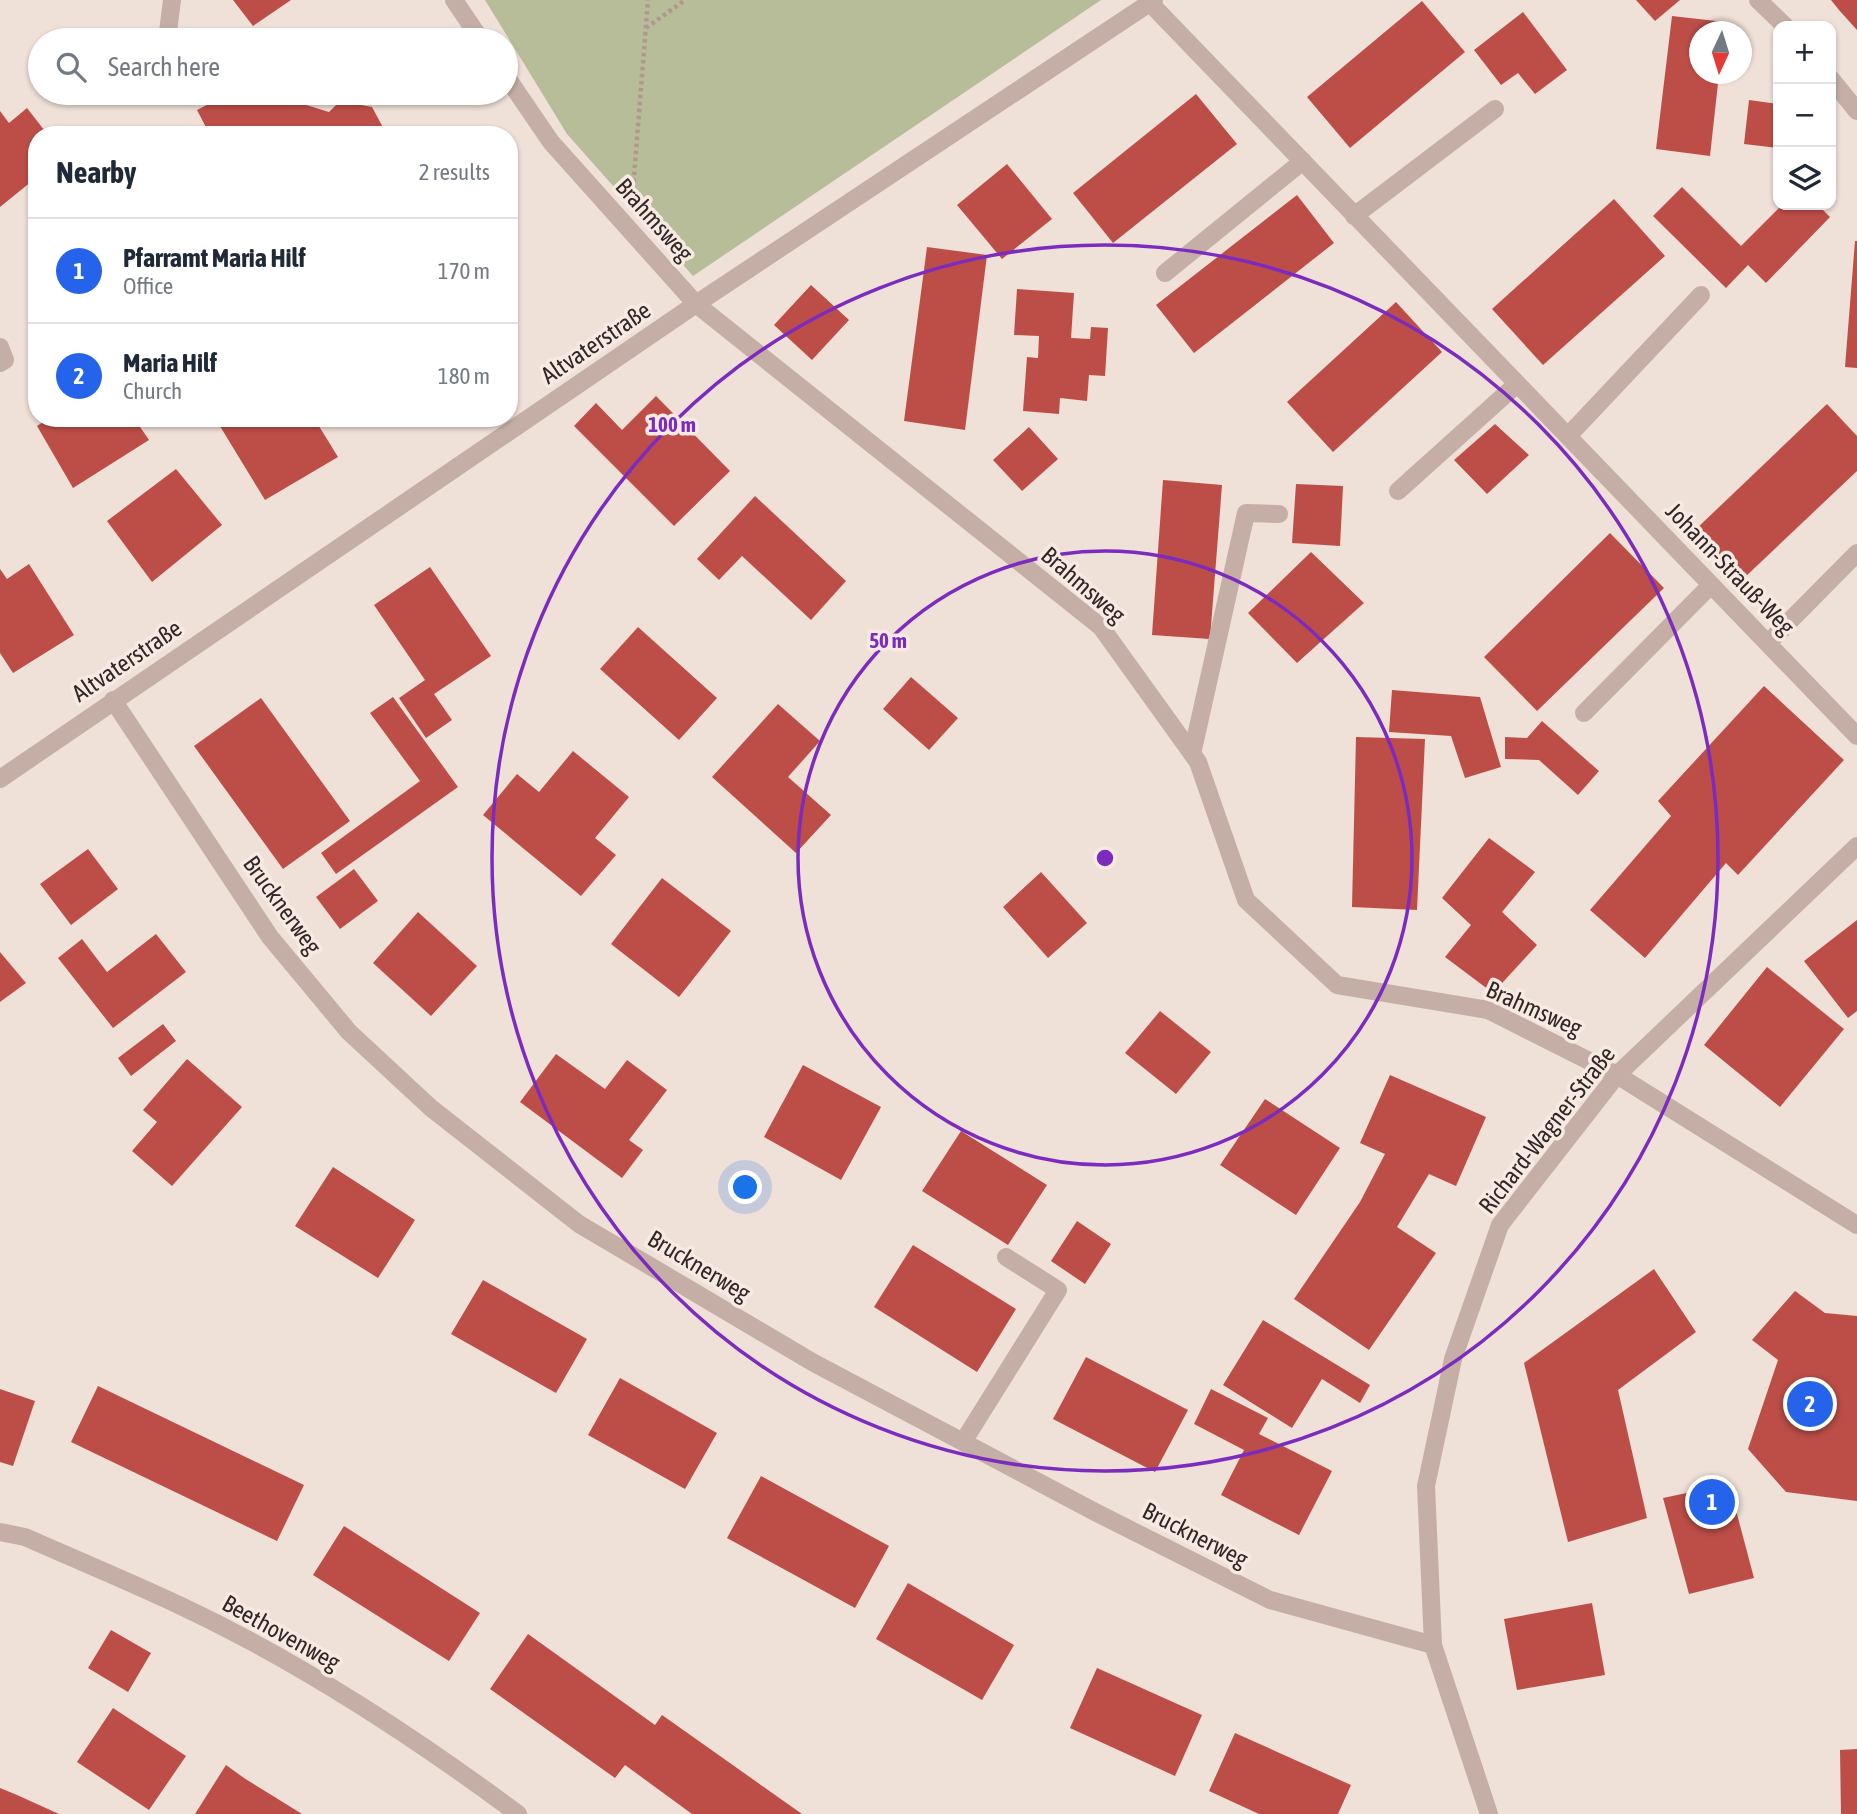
<!DOCTYPE html>
<meta charset="utf-8">
<style>
body{margin:0;font-family:"Asap Condensed",sans-serif;background:#f6f6f7;color:#1f2937}
.controls{position:absolute;right:21px;top:21px;display:grid;overflow:hidden;border-radius:14px;box-shadow:0 2px 5px #0004}
.controls button{width:63px;height:63px;display:grid;place-items:center;padding:0;border:0;border-bottom:2px solid #e0e1e3;background:#fff;color:#1f2937;font:35px sans-serif}
.compass{position:absolute;left:1689px;top:21px;width:63px;height:63px;border-radius:50%;background:#fff;box-shadow:0 2px 5px #0004;rotate:184deg}
.you{position:absolute;left:746px;top:1188px;width:24px;height:24px;margin:-18px;border:5px solid #fff;border-radius:50%;background:#1a73e8;box-shadow:0 0 0 10px #1a73e833}
.badge{display:grid;place-items:center;width:46px;height:46px;border-radius:50%;background:#2563eb;color:#fff;font-size:23px;font-weight:700}
.pin{position:absolute;translate:-50% -50%;border:4px solid #fff;box-shadow:0 2px 7px #0006}
.list{margin:0;padding:0;list-style:none}
h2{display:flex;justify-content:space-between;align-items:center;height:91px;margin:0;padding:0 28px;font-size:30px}
h2 small{font-size:23px;font-weight:400;color:#747a83}
.list li{display:grid;grid-template-columns:46px 1fr auto;gap:21px;align-items:center;box-sizing:border-box;height:105px;padding:0 28px;border-top:2px solid #e0e1e3}
.list b{display:block;font-size:26px;white-space:nowrap}
.list p{margin:0;font-size:23px;white-space:nowrap;color:#747a83}
.list em{font-size:23px;font-style:normal;color:#747a83}
.icon{flex:none;width:38px;height:38px;fill:none;stroke:currentColor;stroke-width:2;stroke-linecap:round;stroke-linejoin:round}
.map{position:relative;flex:none;width:1857px;height:1814px;overflow:hidden}
.search{position:absolute;background:#fff;box-shadow:0 2px 5px #0004;left:28px;top:28px;width:490px;height:77px;display:flex;align-items:center;gap:18px;box-sizing:border-box;padding:0 24px;border-radius:38px;color:#747a83;font-size:26px}
.panel{position:absolute;background:#fff;box-shadow:0 2px 5px #0004;left:28px;top:126px;width:490px;height:301px;border-radius:28px}
.map>svg:first-child{display:block}
</style>
<div class="map">
<svg width="1857" height="1814" viewBox="0 0 1857 1814">
<rect width="100%" height="100%" fill="#efe0d8"/>
<path fill="#b7bc99" d="M485,0h616l-408,276 -126,-142z"/>
<path fill="#bd4e47" d="M233,0h58l-38,26z
M1636,0h44l-25,21z
M1831,0h26v30l-18,-20z
M1422,1l43,51 -115,96 -43,-51z
M1523,12l44,58 -32,24 -17,-21 -17,12 -27,-35z
M1672,16l53,6 -1,10h-24v42h19l-9,82 -54,-7z
M230,93h37l62,19 11,-11 32,6 15,28h-177l-13,-25z
M1196,94l41,50 -124,99 -40,-50z
M1749,100l29,4v44l-34,-4z
M27,108l21,27h-11v42l-37,30v-96l9,12z
M1007,164l45,55 -50,40 -45,-54z
M1682,187l59,59 41,-41h36l12,12 -64,66 -18,-18 -22,23 -73,-72z
M1297,195l37,48 -140,110 -38,-48z
M1614,199l51,57 -122,109 -51,-56z
M1855,241h2v127l-12,-1z
M927,247l60,8 -22,175 -61,-9z
M811,285l38,35 -37,40 -38,-35z
M1017,289l57,4 -3,45 19,1 1,-12 17,1 -3,48 -16,-1 -2,26 -27,-3 -1,16 -36,-3 4,-54 11,1 1,-22 -25,-1z
M1396,302l46,50 -109,100 -46,-50z
M656,396l74,75 -56,55 -100,-100 22,-23 26,27z
M1827,404l30,32v35l-113,107 -50,-47z
M49,418h85l15,22 -76,48 -36,-62z
M215,418h99l24,39 -73,43z
M1495,424l34,31 -42,39 -33,-34z
M1029,427l29,32 -36,32 -29,-31z
M176,469l46,56 -70,57 -45,-61z
M1163,480l59,5 -12,154 -58,-4z
M1296,484l47,2 -3,60 -48,-3z
M755,496l91,85 -35,39 -69,-64 -23,24 -22,-21z
M1610,533l54,55 -127,123 -53,-54z
M1311,552l53,51 -67,60 -49,-50z
M29,564l45,71 -61,38 -13,-20v-84l7,10z
M430,567l61,89 -57,38 18,26 -26,18 -27,-40 26,-18 -51,-75z
M638,627l79,71 -38,42 -79,-71z
M911,677l47,41 -29,32 -46,-41z
M1764,686l80,74 -106,115 -12,-12 -81,95 -55,-48 81,-94 -13,-15z
M1392,690l88,7 21,70 -36,11 -14,-42 -62,-4z
M393,697l65,90 -122,87 -15,-21 99,-72 -50,-68z
M261,698l89,123 -67,48 -89,-123z
M778,704l42,37 -32,36 43,38 -35,38 -84,-76z
M1542,721l57,50 -21,24 -39,-35 -34,-1v-22l22,1z
M1356,737l69,2 -8,171 -65,-3z
M573,751l56,46 -34,41 21,17 -35,41 -98,-81 34,-41 22,18z
M1489,838l46,34 -33,40 35,33 -44,48 -48,-36 26,-32 -29,-27z
M88,849l30,40 -47,36 -31,-41z
M354,869l24,32 -38,28 -24,-32z
M1041,872l46,51 -39,35 -45,-51z
M662,878l69,53 -52,66 -68,-53z
M418,912l59,54 -46,50 -58,-53z
M1857,920v91l-9,7 -44,-57z
M156,934l30,38 -73,56 -55,-70 24,-19 25,33z
M0,952l26,31 -26,19z
M1767,967l77,62 -64,78 -76,-62z
M1160,1011l51,41 -35,42 -51,-41z
M163,1024l13,17 -45,35 -13,-18z
M556,1054l49,35 22,-29 40,30 -38,50 14,10 -21,28 -102,-76z
M187,1059l55,48 -70,79 -40,-35 25,-29 -14,-12z
M803,1065l78,42 -40,73 -77,-43z
M1390,1075l96,42 -30,69 -27,-12 -32,53 39,26 -67,97 -75,-51 66,-97 25,-48 -25,-11z
M1265,1099l75,49 -44,67 -76,-50z
M961,1131l86,54 -39,60 -86,-54z
M333,1167l82,53 -37,58 -83,-52z
M1077,1221l34,23 -26,40 -34,-23z
M913,1245l103,64 -39,63 -103,-65z
M1654,1269l42,63 -78,58 29,128 -79,24 -44,-179z
M483,1280l104,59 -31,54 -105,-59z
M1795,1291l30,22 32,3v185l-71,-9 -38,-43 30,-89 -26,-20z
M1263,1320l107,65 -10,18 -38,-24 -30,49 -69,-43z
M1086,1357l102,53 -33,62 -102,-53z
M620,1378l97,55 -32,56 -97,-54z
M98,1386l206,99 -27,56 -206,-99z
M0,1389l35,12 -22,65 -13,-4z
M1211,1389l57,29 -9,16 73,37 -33,64 -78,-40 23,-45 -50,-26z
M761,1476l128,70 -34,62 -128,-70z
M1729,1484l25,94 -65,16 -26,-96z
M344,1526l136,87 -31,48 -136,-86z
M908,1583l106,62 -32,55 -106,-61z
M1592,1603l13,72 -88,15 -13,-71z
M111,1630l40,23 -23,39 -40,-24z
M528,1634l127,91 7,-10 140,99h-110l-67,-49 -10,13 -125,-89z
M1097,1668l105,47 -27,61 -105,-48z
M113,1708l73,48 -37,54 -72,-48z
M1235,1733l116,52 -13,29h-79l-50,-23z
M1857,1749v65h-16l-1,-64z
M226,1765l18,13 58,36h-107z
M0,1788l17,7 42,19h-59z"/>
<g fill="none" stroke-linecap="round" stroke-linejoin="round">
<path stroke="#b1988f" stroke-width="4.5" stroke-dasharray="3.5 3.5" stroke-linecap="butt" d="M646,28l39,-28
M633,189l15,-189"/>
<path stroke="#c5aea5" stroke-width="18" d="M454,0l27,40
M1758,0l27,26
M1150,3l707,733
M167,40l5,-40
M506,76l45,66 145,162 405,323 97,135 48,138 91,85 151,25 129,65 240,150
M1831,79l26,32
M1354,216l141,-107
M1165,273l138,-112
M0,347l5,13 -5,3
M1568,436l133,-141
M1398,491l119,-107
M1768,643l89,-90
M113,700l157,237 79,95 82,76 148,116 235,139 281,149 175,88 163,45
M1584,713l127,-128
M1192,754l54,-241 33,1
M0,779l696,-475 458,-304
M963,1442l95,-152 -52,-33
M0,1532l25,5c52,23 105,45 156,69 119,56 232,130 337,208
M1489,1814l-56,-169 -7,-159 27,-127 47,-134 117,-150 240,-229"/>
</g>
<g fill="none" stroke="#7b2cbf" stroke-width="3.5">
<circle cx="1105" cy="858" r="307"/>
<circle cx="1105" cy="858" r="613"/>
</g>
<g text-anchor="middle" stroke-width="7" stroke-linejoin="round" paint-order="stroke">
<g font-size="24" fill="#322726" stroke="#f7eae3">
<text transform="translate(654 220) rotate(48)" y="8">Brahmsweg</text>
<text transform="translate(596 343) rotate(-34)" y="8">Altvaterstraße</text>
<text transform="translate(1730 569) rotate(46)" y="8">Johann-Strauß-Weg</text>
<text transform="translate(1083 585) rotate(41)" y="8">Brahmsweg</text>
<text transform="translate(127 661) rotate(-34)" y="8">Altvaterstraße</text>
<text transform="translate(282 905) rotate(54)" y="8">Brucknerweg</text>
<text transform="translate(1534 1009) rotate(24)" y="8">Brahmsweg</text>
<text transform="translate(1547 1130) rotate(-52)" y="8">Richard-Wagner-Straße</text>
<text transform="translate(699 1266) rotate(31)" y="8">Brucknerweg</text>
<text transform="translate(1195 1535) rotate(27)" y="8">Brucknerweg</text>
<text transform="translate(281 1633) rotate(29)" y="8">Beethovenweg</text>
</g>
</g>
<circle cx="1105" cy="858" r="10" fill="#7b2cbf" stroke="#f7eae3" stroke-width="3.5"/>
<g font-size="21" text-anchor="middle" font-weight="bold" fill="#7b2cbf" stroke="#f7eae3" stroke-width="7" stroke-linejoin="round" paint-order="stroke">
<text x="672" y="432">100 m</text>
<text x="888" y="648">50 m</text>
</g>
</svg>
<div class="controls">
<button>+</button>
<button>−</button>
<button><svg class="icon" aria-label="layers" viewBox="0 0 24 24"><path d="M12 4l9 5-9 5-9-5zM3 14l9 5 9-5"/></svg></button>
</div>
<svg class="compass" viewBox="-18 -18 36 36"><path d="M0-13l5 13h-10z" fill="#e53935"/><path d="M0 13l5-13h-10z" fill="#747a83"/></svg>
<div class="you"></div>
<div class="pin badge" style="left:1712px;top:1502px">1</div>
<div class="pin badge" style="left:1810px;top:1404px">2</div>
<div class="search"><svg class="icon" aria-label="search" viewBox="0 0 24 24"><circle cx="10" cy="10" r="6"/><path d="M15 15l6 6"/></svg>Search here</div>
<section class="panel">
<h2>Nearby<small>2 results</small></h2>
<ul class="list">
<li><span class="badge">1</span><div><b>Pfarramt Maria Hilf</b><p>Office</p></div><em>170 m</em></li>
<li><span class="badge">2</span><div><b>Maria Hilf</b><p>Church</p></div><em>180 m</em></li>
</ul>
</section>
</div>
